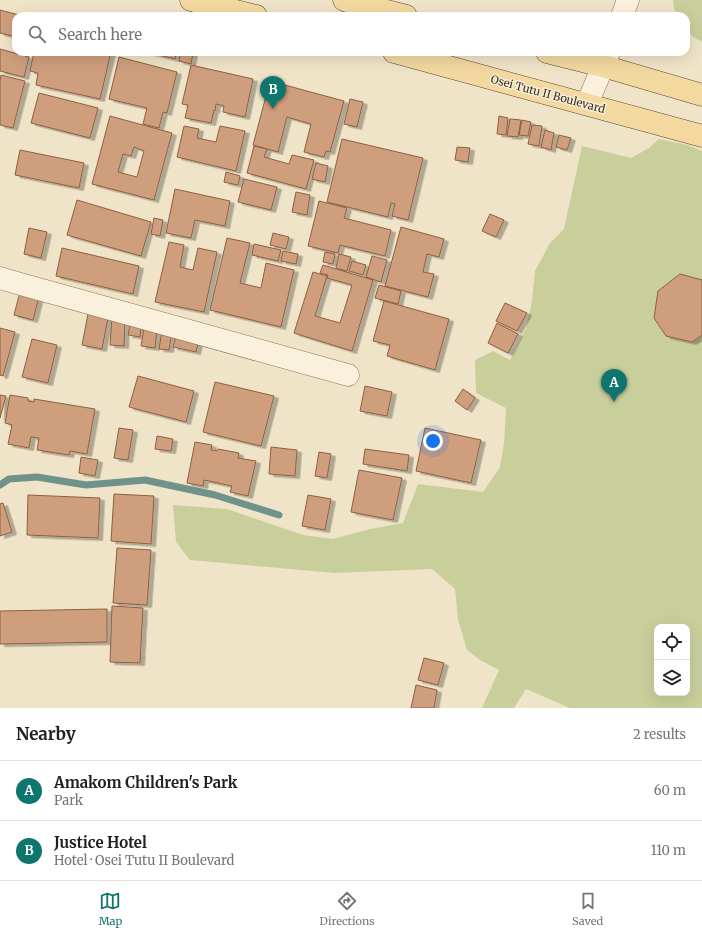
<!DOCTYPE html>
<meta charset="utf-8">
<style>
body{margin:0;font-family:Merriweather,serif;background:#f2f2f2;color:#202124}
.controls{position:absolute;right:12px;bottom:12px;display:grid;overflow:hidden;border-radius:8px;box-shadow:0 4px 16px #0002}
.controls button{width:36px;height:36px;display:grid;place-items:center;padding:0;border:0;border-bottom:1px solid #e0e0e0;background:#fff;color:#202124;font:20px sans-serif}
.you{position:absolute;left:433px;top:441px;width:14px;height:14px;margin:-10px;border:3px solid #fff;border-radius:50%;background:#1a73e8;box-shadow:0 0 0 6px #1a73e833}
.badge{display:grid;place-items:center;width:26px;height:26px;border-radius:50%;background:#0f766e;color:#fff;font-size:13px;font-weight:700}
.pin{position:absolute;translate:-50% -33px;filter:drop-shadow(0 1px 2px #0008)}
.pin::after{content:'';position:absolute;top:21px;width:14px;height:12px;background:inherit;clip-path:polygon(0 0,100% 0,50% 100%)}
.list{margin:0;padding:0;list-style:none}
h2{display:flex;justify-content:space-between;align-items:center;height:52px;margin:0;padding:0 16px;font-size:17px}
h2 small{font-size:13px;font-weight:400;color:#757577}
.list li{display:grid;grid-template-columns:26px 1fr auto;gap:12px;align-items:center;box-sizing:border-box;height:60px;padding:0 16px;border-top:1px solid #e0e0e0}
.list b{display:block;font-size:15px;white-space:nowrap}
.list p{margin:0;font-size:13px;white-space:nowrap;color:#757577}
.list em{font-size:13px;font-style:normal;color:#757577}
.icon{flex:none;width:22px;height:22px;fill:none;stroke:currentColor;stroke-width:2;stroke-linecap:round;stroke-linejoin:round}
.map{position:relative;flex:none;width:702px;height:708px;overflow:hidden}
.search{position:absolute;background:#fff;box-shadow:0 4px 16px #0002;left:12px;right:12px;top:12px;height:44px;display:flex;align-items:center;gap:10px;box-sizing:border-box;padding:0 14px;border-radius:12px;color:#757577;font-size:15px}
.sheet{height:172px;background:#fff}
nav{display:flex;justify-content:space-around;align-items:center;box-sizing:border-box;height:56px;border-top:1px solid #e0e0e0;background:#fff;font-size:11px;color:#757577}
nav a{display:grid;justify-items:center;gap:2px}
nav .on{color:#0f766e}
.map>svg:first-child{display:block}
</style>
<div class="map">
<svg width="702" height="708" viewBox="0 0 702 708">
<defs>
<filter id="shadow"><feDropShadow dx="4.5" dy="2.5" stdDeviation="0" flood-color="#0004"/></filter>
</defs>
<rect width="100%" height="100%" fill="#f0e4c8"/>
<path fill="#c9cf9b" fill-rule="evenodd" d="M673,0h29v42l-10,-6 -6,-10v-10h-7l-5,-7z
M659,139l29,6 14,6v557h-132l-44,-19 -12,19h-32l17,-38 -19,-10 -13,-10 -9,-30 -3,-31 -23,-20 -98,4 -144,-13 -14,-18 -3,-37 54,4 76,26 30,4 37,-10 33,-6 15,-39 65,8 17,-25 4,-24 2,-35 -30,-15 -1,-33 18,-9 17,9 16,-32 6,-27 3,-30 15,-28 14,-14 18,-83 49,12 18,-10zM657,627h30v66h-30z"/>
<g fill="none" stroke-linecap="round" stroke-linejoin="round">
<path stroke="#6f938a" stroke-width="7" d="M0,485l9,-6 28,-2 49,8 59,-5 70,15 64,20"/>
</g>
<path fill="#cf9f7d" stroke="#8d5f41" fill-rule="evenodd" filter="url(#shadow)" d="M0,10l23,6h-7v21l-16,-4z
M0,49l29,8 -5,20 -24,-6z
M34,52h77l-11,47 -64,-14 2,-12 -8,-2z
M146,52h31l-2,7z
M181,52h6l6,1 -2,11 -12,-3z
M119,57l58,15 -10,41 -4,-1 -4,16 -16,-4 4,-16 -38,-9z
M191,65l62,14 -8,38 -22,-5 1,-6 -8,-2 -1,7 -1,-1 -3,13 -26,-5 3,-13 -6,-1z
M1,75l24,6 -12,47 -13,-3v-44z
M270,81l74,20 -14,51 -4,-1 -2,6 -20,-5 7,-28 -24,-7 -9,35 -25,-7z
M39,93l59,15 -8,30 -59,-15z
M350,99l13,3 -6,25 -13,-3z
M110,116l62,17 -18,67 -62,-16zM134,147l10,4 -7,26 -19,-5 5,-18 8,2z
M499,116l9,2 -2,17 -9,-1z
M510,119l11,1 -3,17 -11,-1z
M522,120l9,2 -3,14 -9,-1z
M532,125l10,1 -3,20 -11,-2z
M184,126l15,3 -2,9 19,4 4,-16 25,5 -9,40 -59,-14z
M545,130l9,3 -3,17 -10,-3z
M559,135l12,3 -4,12 -11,-3z
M342,139l81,19 -15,62 -16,-4 3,-12 -4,-1 -3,14 -61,-15z
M254,146l13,3 -3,8 25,7 3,-9 22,5 -8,29 -59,-16z
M457,147l13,1 -2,14 -13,-2z
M20,150l64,13 -5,25 -64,-13z
M316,163l12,3 -3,16 -13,-3z
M226,172l14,4 -2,9 -14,-3z
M244,179l33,8 -6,23 -33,-8z
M175,189l55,12 -5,25 -30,-6 -4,18 -25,-5z
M296,192l14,3 -3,20 -15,-3z
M77,200l74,22 -10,34 -74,-21z
M319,201l28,7 -3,10 47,12 -6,26 -45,-11 -2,8 -30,-7z
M490,214l14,6 -8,17 -14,-6z
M154,218l9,2 -3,16 -9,-2z
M401,227l43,12 -5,18 -12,-3 -4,18 11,2 -6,23 -43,-11z
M29,228l18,4 -6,26 -17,-4z
M273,233l16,4 -3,12 -16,-4z
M227,238l23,5 -10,40 21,5 5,-25 28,7 -13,57 -71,-17z
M169,242l15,3 -4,22 13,3 5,-22 19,4 -13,60 -49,-10z
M254,244l27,6 -3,11 -26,-6z
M62,248l77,18 -6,28 -77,-18z
M283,251l15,3 -2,10 -15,-3z
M325,252l10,2 -2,10 -10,-2z
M339,254l12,3 -4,14 -11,-3z
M372,256l15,4 -6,22 -15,-5z
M352,261l14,4 -3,10 -14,-4z
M323,265l50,15 -21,71 -58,-18 19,-61 14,4 -12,40 25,7 12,-38 -25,-7 1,-3 -8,-2z
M680,274l22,6v55l-10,7 -26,-6 -12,-18 4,-27z
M379,285l22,6 -3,13 -23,-6z
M20,292l19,5 -6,23 -19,-5z
M384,301l65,18 -14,51 -48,-14 3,-11 -17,-4z
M505,303l22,10 -10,18 -21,-10z
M88,314l20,4 -6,31 -20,-4z
M112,317l13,1 -1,28 -14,-1z
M497,323l21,11 -10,19 -20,-10z
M130,325l11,2 -1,10 -12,-2z
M0,328l15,4 -12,44 -3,-1z
M144,328l13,2 -2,18 -14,-2z
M162,330l10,2 -3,18 -10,-1z
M177,333l22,6 -3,13 -23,-5z
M32,339l25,6 -9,38 -26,-6z
M138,376l56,15 -8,31 -57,-15z
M215,382l59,14 -13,50 -58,-14z
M365,386l27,6 -5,24 -27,-5z
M463,389l12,9 -8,12 -12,-9z
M0,395l6,1 -6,22z
M10,395l18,3v3l6,1v-3l61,10 -8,45 -17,-3 -1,4 -32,-5 2,-12 -8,-1 -2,11 -21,-4 4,-19 -7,-2z
M119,428l14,2 -5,30 -14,-2z
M425,428l56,12 -10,43 -55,-12z
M157,436l16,3 -2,12 -16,-2z
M195,442l17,3 -1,5 6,1 1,-2 21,4 -1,5 18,3 -8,35 -18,-4 2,-6 -28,-6 -1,6 -16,-3z
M271,447l26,3 -2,26 -26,-2z
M365,449l44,6 -2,16 -44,-7z
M319,452l12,2 -4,24 -12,-2z
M81,457l17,3 -3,16 -16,-3z
M359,470l43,8 -9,42 -42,-8z
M114,494l40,2 -3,48 -40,-3z
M28,495l72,3 -2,40 -71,-3z
M308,495l23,4 -6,31 -23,-4z
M3,503l9,29 -12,4v-32z
M117,548l34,2 -4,55 -34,-2z
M112,606l31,2 -3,55 -30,-1z
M107,609v33l-107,2v-33z
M424,658l20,5 -6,22 -20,-5z
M416,685l21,5 -3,18h-23z"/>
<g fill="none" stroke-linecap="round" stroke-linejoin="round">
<g stroke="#8d765c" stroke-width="23">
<path id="minor" d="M622,16l6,-16
M587,104l22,-52
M0,278l24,7 324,90"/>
</g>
<g stroke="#5b4430" stroke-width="23">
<path id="major" d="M191,0l65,16
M344,0l62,16
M394,52l308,84
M547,52l56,14 99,29"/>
</g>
<use href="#minor" stroke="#faf1dc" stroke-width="22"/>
<use href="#major" stroke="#f3d9a0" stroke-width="22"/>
</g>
<g text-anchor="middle" stroke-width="3" stroke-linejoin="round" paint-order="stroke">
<g font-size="11" fill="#3d2e20" stroke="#f7eed8">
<text transform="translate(548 94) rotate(15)" y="4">Osei Tutu II Boulevard</text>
</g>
</g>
</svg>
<div class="controls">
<button><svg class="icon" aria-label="locate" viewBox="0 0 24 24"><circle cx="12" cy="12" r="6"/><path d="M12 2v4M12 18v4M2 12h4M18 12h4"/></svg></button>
<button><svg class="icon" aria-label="layers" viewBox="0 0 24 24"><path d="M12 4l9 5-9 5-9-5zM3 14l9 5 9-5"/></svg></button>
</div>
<div class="you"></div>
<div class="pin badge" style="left:614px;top:402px">A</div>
<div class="pin badge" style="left:273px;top:109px">B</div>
<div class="search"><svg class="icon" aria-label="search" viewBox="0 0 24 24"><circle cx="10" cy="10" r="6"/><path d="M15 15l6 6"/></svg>Search here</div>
</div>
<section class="sheet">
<h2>Nearby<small>2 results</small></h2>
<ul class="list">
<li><span class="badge">A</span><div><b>Amakom Children's Park</b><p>Park</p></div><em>60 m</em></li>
<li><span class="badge">B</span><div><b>Justice Hotel</b><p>Hotel · Osei Tutu II Boulevard</p></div><em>110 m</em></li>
</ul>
</section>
<nav>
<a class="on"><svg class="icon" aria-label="map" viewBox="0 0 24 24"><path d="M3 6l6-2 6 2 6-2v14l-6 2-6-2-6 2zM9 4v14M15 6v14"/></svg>Map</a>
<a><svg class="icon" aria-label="directions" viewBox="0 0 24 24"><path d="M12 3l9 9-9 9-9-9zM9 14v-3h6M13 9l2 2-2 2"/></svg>Directions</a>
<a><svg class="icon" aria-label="saved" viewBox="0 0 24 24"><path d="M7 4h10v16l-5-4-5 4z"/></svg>Saved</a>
</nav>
